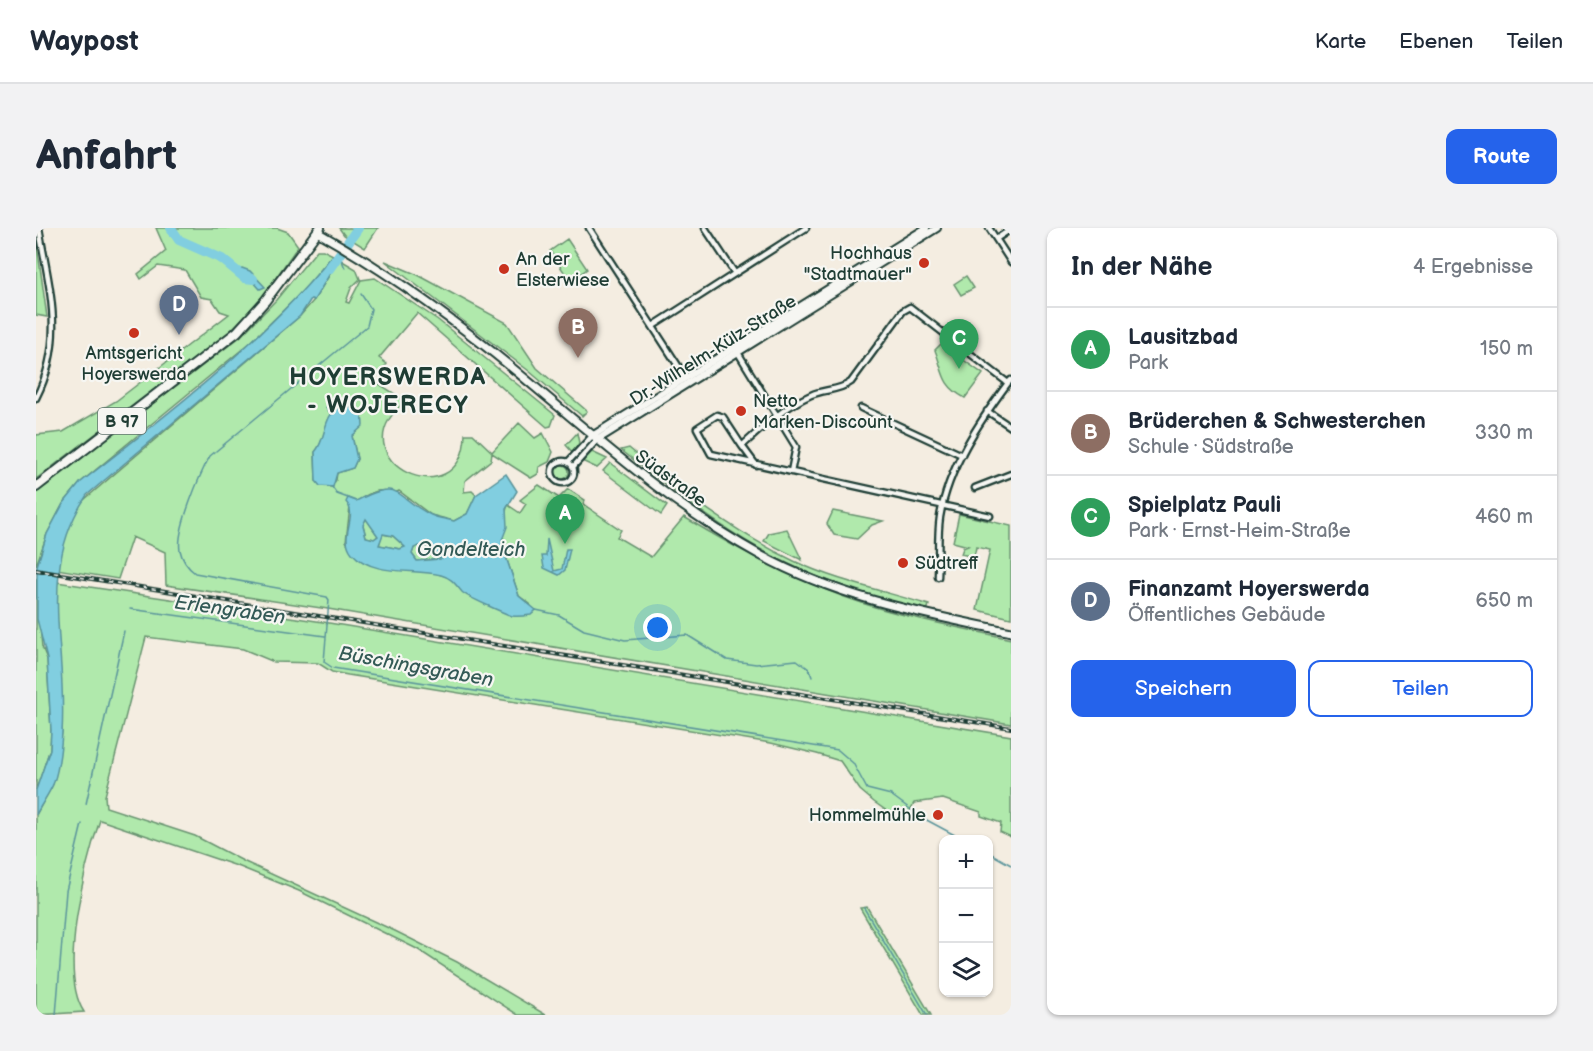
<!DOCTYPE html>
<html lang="de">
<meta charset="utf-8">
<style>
body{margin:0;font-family:"Balsamiq Sans",sans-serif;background:#f2f2f3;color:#1f2937}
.controls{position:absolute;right:18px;bottom:18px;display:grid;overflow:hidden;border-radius:12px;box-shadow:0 2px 4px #0004}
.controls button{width:54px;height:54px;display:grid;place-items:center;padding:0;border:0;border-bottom:2px solid #e0e1e3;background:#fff;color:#1f2937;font:30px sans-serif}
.you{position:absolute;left:622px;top:400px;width:21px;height:21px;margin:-15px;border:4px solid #fff;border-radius:50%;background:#1a73e8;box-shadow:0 0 0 9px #1a73e833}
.badge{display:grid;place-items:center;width:39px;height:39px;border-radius:50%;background:#2563eb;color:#fff;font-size:20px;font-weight:700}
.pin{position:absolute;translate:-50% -50px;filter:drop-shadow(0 2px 3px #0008)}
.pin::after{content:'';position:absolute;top:32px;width:21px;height:18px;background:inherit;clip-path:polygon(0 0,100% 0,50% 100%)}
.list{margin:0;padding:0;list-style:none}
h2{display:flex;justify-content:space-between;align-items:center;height:78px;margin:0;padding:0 24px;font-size:26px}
h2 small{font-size:20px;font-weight:400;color:#747a83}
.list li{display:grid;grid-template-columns:39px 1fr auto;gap:18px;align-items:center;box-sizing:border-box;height:84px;padding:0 24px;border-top:2px solid #e0e1e3}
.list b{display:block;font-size:22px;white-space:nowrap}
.list p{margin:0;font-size:20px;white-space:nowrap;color:#747a83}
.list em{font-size:20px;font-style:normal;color:#747a83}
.actions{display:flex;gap:12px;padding:18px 24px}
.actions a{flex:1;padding:14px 0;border:2px solid #2563eb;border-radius:12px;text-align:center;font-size:21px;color:#2563eb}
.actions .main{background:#2563eb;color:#fff}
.icon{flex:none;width:33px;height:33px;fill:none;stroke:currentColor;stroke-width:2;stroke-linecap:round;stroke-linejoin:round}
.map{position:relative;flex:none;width:975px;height:787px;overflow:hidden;border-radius:12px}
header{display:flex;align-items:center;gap:36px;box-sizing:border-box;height:84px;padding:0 30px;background:#fff;border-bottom:2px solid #e0e1e3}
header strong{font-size:28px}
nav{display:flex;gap:33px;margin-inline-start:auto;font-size:21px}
.intro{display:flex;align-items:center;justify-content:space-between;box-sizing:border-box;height:144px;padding:0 36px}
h1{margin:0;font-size:42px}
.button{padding:15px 27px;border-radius:12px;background:#2563eb;color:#fff;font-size:21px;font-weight:700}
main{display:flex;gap:36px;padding:0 36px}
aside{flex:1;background:#fff;border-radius:12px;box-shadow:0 2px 4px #0004}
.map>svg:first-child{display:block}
</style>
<header>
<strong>Waypost</strong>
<nav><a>Karte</a><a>Ebenen</a><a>Teilen</a></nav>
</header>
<div class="intro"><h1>Anfahrt</h1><a class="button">Route</a></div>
<main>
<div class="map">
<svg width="975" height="787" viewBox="0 0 975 787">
<rect width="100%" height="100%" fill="#f4ede1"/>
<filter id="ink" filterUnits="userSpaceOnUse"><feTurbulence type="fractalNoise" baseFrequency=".0167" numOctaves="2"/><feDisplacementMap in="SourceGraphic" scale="12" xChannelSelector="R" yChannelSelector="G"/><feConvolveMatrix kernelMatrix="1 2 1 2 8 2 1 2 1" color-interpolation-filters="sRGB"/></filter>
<g filter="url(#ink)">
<path fill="#b0e9ac" stroke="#689370" stroke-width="1.5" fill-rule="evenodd" d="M120,0h121l11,4 10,14 -37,53 -33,34 -192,146v-44l27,-3 53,-31 113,-87 -9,-3 -8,-12 -11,-2 -16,-27 -27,-4 -17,13 -3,-5 28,-23z
M303,0h39l-13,20 -21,-13z
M0,10l11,79 -11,-2z
M531,11l20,30 -17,12 -20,-30z
M281,22h6l10,5 -31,37 -51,50 -170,140 -18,22 -16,30 -11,32v-73l204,-156 36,-37z
M303,31l17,10 4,10 -9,9 -5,14 3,1 12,-23 14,-2 63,42 117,95 -4,11 -4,1 -130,-114 -38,45 8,6 -14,16 33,21c-74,60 57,120 59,33h8l19,18 27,-29 16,15 8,-5 10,19 -4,10 -10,5 -1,7 -7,4 -39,-25 -1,7 -26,21 -1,11 8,-1 4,4 -9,19 -13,7 -23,-6 -32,-24 -4,2c-17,-7 -31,2 -45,14l-4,34c18,38 63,24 96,34 28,9 58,51 91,38l-3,-9 -11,-8 -16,-48c-1,-7 2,-38 5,-43l12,8 6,-9 -6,-4 19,-15 20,13 9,-9 17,11 -2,4 38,26 -4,7 34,20 33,-40c58,35 116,66 181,87 47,15 97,24 146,35v85l-683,-115 -162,-24 -1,-33 -33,-15 -14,42 -68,-11 11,-31 17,-32 222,-189 14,-16zM304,179l17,24 -5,5 5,23 -4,9 -16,5 -1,7 -5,7 -15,-6 -1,-29c13,-14 7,-34 25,-45z
M349,33l33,14 89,48 30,45 50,43 -5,5 -53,-45z
M930,48l8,12 -13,7 -7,-11z
M905,116l42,30 -18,24c-24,-13 -21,-25 -30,-48z
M541,205l2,10 -6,10 -7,-8z
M593,220c50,42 105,84 165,113 42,20 90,30 135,44l-2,6c-58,-15 -115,-32 -167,-62 -50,-28 -94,-64 -139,-99z
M556,224l15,7 -10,9 -15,-7z
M574,235l57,43 -6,9 -58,-44z
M519 244a7 7 0 1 1 14 0a7 7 0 1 1-14 0Z
M797,283l50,10 -11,4 -15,14 -23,-4 -7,-11z
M923,286l52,12v92l-34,-8 13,-60 -14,-3 -2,10 -13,-3 2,-6 5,-2 -15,-4z
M330,290l12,18 -4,3 -8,-2 -3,-12z
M751,301l15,31 -38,-19 5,-8z
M346,306l11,2 12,11 -5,2 -21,-4z
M383,318l9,1 14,12 -25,2 -5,-7 2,-6z
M0,350l6,69 5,12 4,71 -1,19 -14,41z
M14,353l273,41 688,114v101l-11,-5 1,-9 -20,-7v-4l-38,-13 -29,4 -8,15 -19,-7 -13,-9 -14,-12 -20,-29 -23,-7 -46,-11 -423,-68 -16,-3 -14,-9 -44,-1 -31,-13 -97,-12 -41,159 1,11 89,29 50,26 150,69 62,31 89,53h-28l-101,-66 -118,-58 -59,-24 -140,-47c-15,43 -42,153 -16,192l-48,3v-200l17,-31 9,-52 -6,-83 -7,-29z
M831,679l64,108h-8l-63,-107z"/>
<path fill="#81cee0" stroke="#5a949b" stroke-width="1.5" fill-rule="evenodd" d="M297,27l6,4 -25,41 -3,-1 -11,17 -213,179c-51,75 -19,152 -25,238 -1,15 -3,34 -8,49 -4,11 -13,22 -18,33v-25l14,-41 1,-19 -4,-71 -10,-40v-53l10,-32 16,-30 18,-22c87,-68 183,-141 252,-227z
M206,40l8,3 15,16 -5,2 -8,-9 -7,1 -6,-9z
M307,178c14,2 20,5 20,20l-11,10 5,23 -4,9 -16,5 -4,14 -13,-1 -4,-5 -1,-29c13,-14 6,-39 28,-46z
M470,246l11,17 -11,18 1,18 -5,13 1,8 16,48 17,14 -5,5c-6,1 -13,2 -19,1 -8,-3 -45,-19 -50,-24 -7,-8 -10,-14 -21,-17 -28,-7 -68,2 -89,-22 -14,-17 7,-37 -6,-51l2,-4 8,3c46,-24 38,-4 75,14 6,3 15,4 23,6l13,-7 9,-19zM330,291l12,17 -4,3 -8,-2 -3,-12zM347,306l10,2 12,11 -5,2 -21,-4zM383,318l9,1 13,12 -24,2 -5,-7 2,-6z
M511,311l7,32 8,-2 4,-20h4l-5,21 -6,5 -15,-7 -2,-12h4z"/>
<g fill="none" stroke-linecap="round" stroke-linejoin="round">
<path stroke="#5a949b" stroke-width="1.5" d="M304,28l5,12
M325,66l10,15 -4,17 -157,130c-10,18 -34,74 -30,94 2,10 7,17 15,23l132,24 2,3 -5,62 9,6 505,82 15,13 14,26 24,6 30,22 43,23
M290,179l5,7
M296,259l5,7 11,4
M94,381l195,27
M500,382l23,5 25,15 41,10 62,-5 40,25 29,4 41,-4 12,9 3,8
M50,576l38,-173
M952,624l23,13
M828,680l63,107
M20,787l10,-124 16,-67"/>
<path stroke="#81cee0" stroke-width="10" d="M135,0l8,12 43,19 23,19 8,1
M293,41l29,-41"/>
<g stroke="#1f3d34" stroke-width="9">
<path id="minor" d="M553,0l97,150
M669,0l29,44
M953,0l22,34
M960,11l15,-10
M617,98l153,-98
M701,123l59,96 -5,25
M0,170c30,-59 13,-109 3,-170
M825,180l101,47
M951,183l24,16
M706,218l-19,-29 -6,-2 -20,13 14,26 279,62
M516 244a11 11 0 1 1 22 0a11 11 0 1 1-22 0Z
M532,234l24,-26
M720,237l-14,-19c22,-20 42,-39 69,-51 13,-6 28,-4 40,-13l52,-71 7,-4 98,76 3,-3
M537,239l24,-27
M939,260l36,-14
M902,349c1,-19 -1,-40 2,-60 8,-49 39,-95 68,-134"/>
</g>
<g stroke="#1f3d34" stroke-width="10">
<path id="tertiary" d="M556,208l334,-208
M561,212l340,-212"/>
</g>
<g stroke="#1f3d34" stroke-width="11">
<path id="secondary" d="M281,4c75,42 152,99 218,155 73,61 142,122 225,168 78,43 165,59 251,77"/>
</g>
<g stroke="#1f3d34" stroke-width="12">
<path id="primary" d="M0,259l201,-155 28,-31 55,-73"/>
</g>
<use href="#minor" stroke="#f6f6f2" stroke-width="4.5"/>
<use href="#tertiary" stroke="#f6f6f2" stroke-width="6"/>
<use href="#secondary" stroke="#f6f6f2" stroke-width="7"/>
<use href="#primary" stroke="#f6f6f2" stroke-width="8"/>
<g stroke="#1f3d34" stroke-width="4">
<path id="rail" d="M0,342l975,158"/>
</g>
<use href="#rail" stroke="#f6f6f2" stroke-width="1.5" stroke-dasharray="4.5" stroke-linecap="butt"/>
</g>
</g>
<g fill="#c8321e" stroke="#f6f6f2" stroke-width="2">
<circle cx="888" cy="35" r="6"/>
<circle cx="468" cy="41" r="6"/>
<circle cx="98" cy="105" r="6"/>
<circle cx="705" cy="183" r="6"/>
<circle cx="867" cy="335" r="6"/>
<circle cx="902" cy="587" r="6"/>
</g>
<g text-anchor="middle" stroke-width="4.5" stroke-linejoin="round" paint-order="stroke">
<rect fill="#f6f6f2" stroke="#60746d" stroke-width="1.5" x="62" y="180" width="48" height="26" rx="4.5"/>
<g font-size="16" font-weight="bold" fill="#1f3d34">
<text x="86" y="199">B 97</text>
</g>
<g font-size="18" fill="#1f3d34" stroke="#f6f6f2" text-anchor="start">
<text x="876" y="31" text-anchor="end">Hochhaus<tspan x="876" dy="21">"Stadtmauer"</tspan></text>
<text x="480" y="37">An der<tspan x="480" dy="21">Elsterwiese</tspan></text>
<text x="98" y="131" text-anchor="middle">Amtsgericht<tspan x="98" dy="21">Hoyerswerda</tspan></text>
<text x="717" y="179">Netto<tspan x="717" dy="21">Marken-Discount</tspan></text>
<text x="879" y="341">Südtreff</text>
<text x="890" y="593" text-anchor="end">Hommelmühle</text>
</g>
<g font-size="18" fill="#1f3d34" stroke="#f6f6f2">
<text transform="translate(677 122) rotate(-32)" y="6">Dr.-Wilhelm-Külz-Straße</text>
<text transform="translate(635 250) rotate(36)" y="6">Südstraße</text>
</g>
<g font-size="20" font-style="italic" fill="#335a56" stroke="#f6f6f2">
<text x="435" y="328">Gondelteich</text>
<text transform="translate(194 381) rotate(8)" y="7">Erlengraben</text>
<text transform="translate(380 438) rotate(10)" y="7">Büschingsgraben</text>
</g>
<g font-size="24" font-weight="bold" letter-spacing="1.5" fill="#1f3d34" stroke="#f6f6f2">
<text x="352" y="157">HOYERSWERDA<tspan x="352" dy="28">- WOJERECY</tspan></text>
</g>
</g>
</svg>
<div class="controls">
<button>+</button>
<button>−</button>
<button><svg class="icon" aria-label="layers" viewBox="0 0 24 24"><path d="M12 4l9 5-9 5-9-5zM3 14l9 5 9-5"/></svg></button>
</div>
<div class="you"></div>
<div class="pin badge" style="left:529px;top:316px;background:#2e9e5b">A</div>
<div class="pin badge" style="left:542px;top:130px;background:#8d6e63">B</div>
<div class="pin badge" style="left:923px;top:141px;background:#2e9e5b">C</div>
<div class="pin badge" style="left:143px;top:107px;background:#5c6f8a">D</div>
</div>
<aside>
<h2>In der Nähe<small>4 Ergebnisse</small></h2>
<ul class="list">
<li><span class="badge" style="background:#2e9e5b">A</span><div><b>Lausitzbad</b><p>Park</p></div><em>150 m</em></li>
<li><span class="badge" style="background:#8d6e63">B</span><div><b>Brüderchen &amp; Schwesterchen</b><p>Schule · Südstraße</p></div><em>330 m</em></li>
<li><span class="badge" style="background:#2e9e5b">C</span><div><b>Spielplatz Pauli</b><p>Park · Ernst-Heim-Straße</p></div><em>460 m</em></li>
<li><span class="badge" style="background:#5c6f8a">D</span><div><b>Finanzamt Hoyerswerda</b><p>Öffentliches Gebäude</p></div><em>650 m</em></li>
</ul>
<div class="actions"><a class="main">Speichern</a><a>Teilen</a></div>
</aside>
</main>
